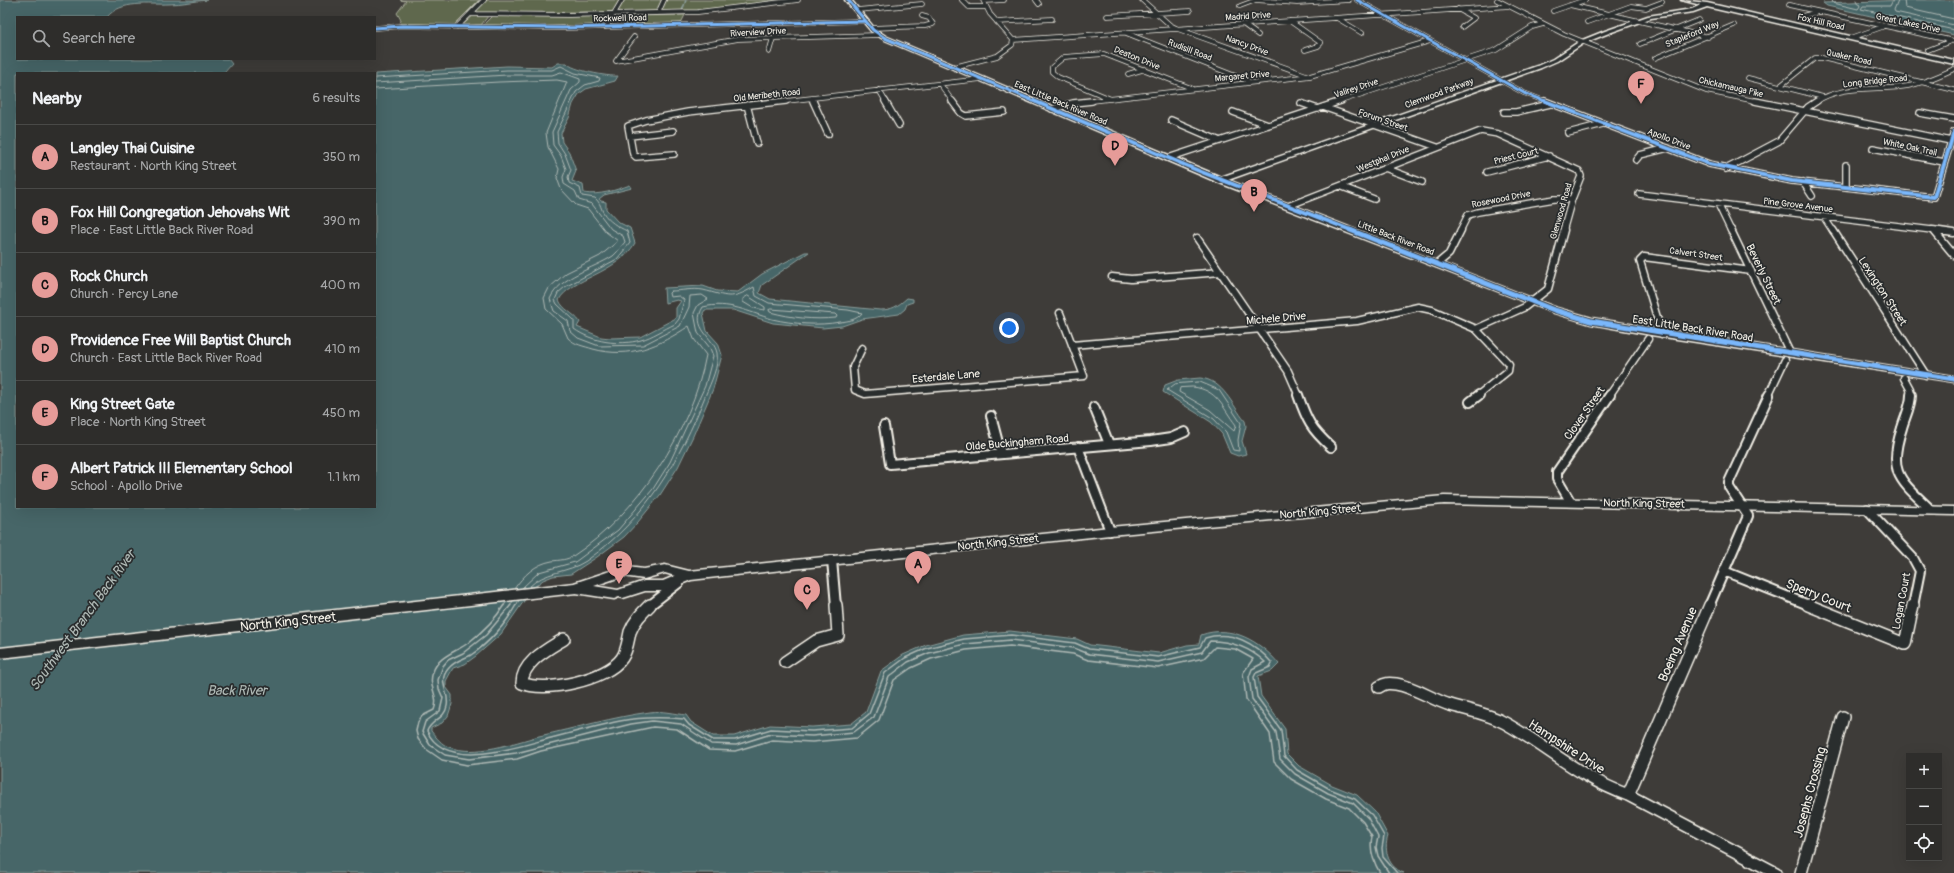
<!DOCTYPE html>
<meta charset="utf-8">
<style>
body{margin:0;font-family:Pangolin,sans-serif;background:#3a3937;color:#f1f3f6}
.controls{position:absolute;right:12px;bottom:12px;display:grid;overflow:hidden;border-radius:0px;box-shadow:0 4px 16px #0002}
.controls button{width:36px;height:36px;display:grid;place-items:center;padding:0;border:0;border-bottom:1px solid #494947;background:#2e2d2b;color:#f1f3f6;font:20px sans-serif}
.you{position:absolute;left:1009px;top:328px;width:14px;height:14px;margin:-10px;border:3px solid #fff;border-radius:50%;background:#1a73e8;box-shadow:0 0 0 6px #1a73e833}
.badge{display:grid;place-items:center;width:26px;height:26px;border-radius:50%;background:#e69b98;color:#111;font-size:13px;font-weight:700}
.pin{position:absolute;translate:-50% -33px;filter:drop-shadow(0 1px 2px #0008)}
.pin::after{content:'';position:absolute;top:21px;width:14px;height:12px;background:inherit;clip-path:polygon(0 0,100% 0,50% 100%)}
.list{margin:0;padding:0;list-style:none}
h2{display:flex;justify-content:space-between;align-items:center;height:52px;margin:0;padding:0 16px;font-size:17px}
h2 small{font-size:13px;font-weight:400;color:#a7a8a9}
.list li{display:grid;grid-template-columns:26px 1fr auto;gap:12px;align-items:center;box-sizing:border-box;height:64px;padding:0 16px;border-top:1px solid #494947}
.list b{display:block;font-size:15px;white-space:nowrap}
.list p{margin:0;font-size:13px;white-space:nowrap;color:#a7a8a9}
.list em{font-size:13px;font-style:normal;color:#a7a8a9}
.icon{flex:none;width:22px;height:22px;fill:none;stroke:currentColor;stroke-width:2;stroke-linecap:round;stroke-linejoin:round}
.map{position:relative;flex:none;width:1954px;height:873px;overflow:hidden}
.search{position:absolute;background:#2e2d2b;box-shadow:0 4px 16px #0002;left:16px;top:16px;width:360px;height:44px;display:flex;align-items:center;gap:10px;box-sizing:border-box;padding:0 14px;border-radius:0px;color:#a7a8a9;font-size:15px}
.panel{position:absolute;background:#2e2d2b;box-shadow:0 4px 16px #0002;left:16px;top:72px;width:360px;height:436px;border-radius:0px}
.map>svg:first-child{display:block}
</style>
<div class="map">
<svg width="1954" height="873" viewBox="0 0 1954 873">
<rect width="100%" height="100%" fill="#3e3c39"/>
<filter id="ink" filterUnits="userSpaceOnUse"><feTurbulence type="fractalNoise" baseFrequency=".025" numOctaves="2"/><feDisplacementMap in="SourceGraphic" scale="8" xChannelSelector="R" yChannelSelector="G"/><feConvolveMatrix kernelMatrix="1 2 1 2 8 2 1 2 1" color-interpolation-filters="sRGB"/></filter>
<g filter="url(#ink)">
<path fill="#5e674d" stroke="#a9ac9a" d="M400,0h79l-25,25h-4l-50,-1 1,-4 -4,-7 9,-12z
M480,0h309l-90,11 -232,2z
M489,15l-8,10h-19l11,-9z
M493,15l115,1 1,1 -8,9h-116l-1,-2z
M685,15l-4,8 -59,1 6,-8z"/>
<path fill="#476668" stroke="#8c9e9b" d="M0,0h207c-13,1 -25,4 -38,4 -20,1 -48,-4 -62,13h-90v42h211l4,5 -8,9h-207v434h358v-433l132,-8 45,1 6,-4h9c4,7 42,14 51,13l-3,5 -29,8 -7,5 -6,10 -4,14 -8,15 1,9 7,10 7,19 -4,10 11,4 1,8c15,3 32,-3 46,-8l2,3 -28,7 -5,4 2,2 5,1v7l12,13 12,6 5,15c-17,30 -65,36 -76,57 4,10 15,13 21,22l-3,5 24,10 9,1 30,-1 36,-19v-10l5,-7 -4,-1 -12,3 -1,-15 39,-2 14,5 21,1 24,-18 43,-22h4l-47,33 -3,8 11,6 110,11c12,0 18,-4 27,-12l6,1v3l-6,2 -2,5 -6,5 -37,5 -20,7 -19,2 -50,-5 -40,-13h-28l-2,3 4,18 11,12 4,12 -9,34 -20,47 -15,31 -18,28 -22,27 -14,15 -27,20 -26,17 -18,2 -10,4 -10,8 -32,46 -25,22 -11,8 -12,4 -7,13v6l6,8v9l-4,12 -6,7 -11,5v3c5,6 11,14 18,16 27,10 64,-4 90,-11 37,-8 74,-19 111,-24 11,-2 25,2 36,3l5,7 22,14h21l36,-11 42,2 39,-3 15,-12 15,-41 22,-16 23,-10 37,-10 47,-4 67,8 13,6 69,8 28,-8 12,-1 2,-9c30,-11 59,6 78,29l-7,7 -14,5 3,20 24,33 2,25 12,12 33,19 25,10 18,17 13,24c-5,15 1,32 16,37h-1404z
M1906,0h48v35l-127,-29 -4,-3z
M1200,378c23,2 32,27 45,43l1,5 -4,15 4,13 -8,2 -8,-3 -8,-19 -11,-12 -48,-30 2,-7 13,-5z"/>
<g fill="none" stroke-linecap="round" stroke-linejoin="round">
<path stroke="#afb9b5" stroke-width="1" d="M1832,0l1,3 25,6 2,-3 -3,-6
M1893,0l-3,6h-27l-2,3 93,21
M1898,0l-4,10 1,2 59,13
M1904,0l1,8 49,11
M375,78l132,-8h45l9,-4 14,7 25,5 -1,3 -14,4 -9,7 -19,40 1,11 7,11 6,16 -3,7 1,6 11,5 2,8 13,2c6,6 5,8 8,14 5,9 15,15 24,19l3,12 -13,16 -52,28 -7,6 -3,7 2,4 17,16v9c18,13 45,17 67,11 11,-3 23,-11 34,-16l4,-5 5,-19 -5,-4 -9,1 -1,-4 2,-2c10,0 22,-3 32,-1 25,6 27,11 51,-3l2,9 13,7 79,7 14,3c-5,7 -14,8 -22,9 -22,4 -46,2 -68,-3 -24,-7 -43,-18 -69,-12 -13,21 11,30 14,46 2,13 -6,29 -11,41 -26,66 -61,126 -120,167 -18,12 -42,10 -57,26
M375,83l132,-8h45l9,-3 19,7v3l-9,8 -19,42 1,13 8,11 5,13 -3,8 1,7 11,7 4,9 13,4 19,25 12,7 2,6c-4,4 -8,11 -12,14 -20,13 -53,20 -63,43l4,12 14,10 2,10 8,7 21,8 44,-1 37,-19 9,-19 1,-11 12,-1 6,4 -10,6 -4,8 4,20 12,15 3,8 -8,30 -35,76 -17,27 -35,41 -43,32 -36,10 -17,16
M375,89l124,-7 58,-2 10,2 -21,51 2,14 11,22 -2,9 4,11 15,16 12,4 18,23 12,9 -18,15 -34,17 -17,15 -5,10 2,11 16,15 6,14c7,7 16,8 25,11 37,10 66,-3 96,-23l5,13 12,16c-14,76 -69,159 -133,201 -6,4 -13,4 -21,5 -17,3 -28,14 -38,28
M748,296l17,11v3l-12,-2 -10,-6v-3z
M771,309l64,5 2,2 -1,2c-23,2 -44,0 -66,-6l-1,-2z
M1200,382l19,8 22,33 -3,17 1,11 -6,-1 -7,-18 -12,-13 -47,-29 8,-6z
M1193,387c25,3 29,20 43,38l-2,6 -24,-21 -31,-18 1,-4z
M504,606l2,-4
M510,606l3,-5
M516,606l3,-6"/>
<path stroke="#afb9b5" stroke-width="1.5" d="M504,605c-9,15 -22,27 -36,38 -12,9 -30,13 -35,29 -6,15 7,23 1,38l-12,6 -4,6 -2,9 2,8 8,10 16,11 25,5 50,-6 24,-8 112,-24 24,2 32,21 26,1 37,-11 40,2 45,-4 22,-18 15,-40 17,-12 20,-9 35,-9 44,-4 63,8 15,6 70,8 46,-10 11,-11 20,2 18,10 -10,14 3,26 24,35 4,28 17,17 35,20 23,9 14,14 9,15c-3,13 1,24 8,36
M511,605l-25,30 -23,18 -15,7 -5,6 -5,14 1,9 4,9 -3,13 -15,11 -3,10 8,13 15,10 24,4 47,-6 115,-29 21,-3 29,3 30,20 25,1 35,-11 41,2 42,-4 20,-15 15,-40 19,-15 21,-9 36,-9 46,-4 63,8 15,6 69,8 44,-10 8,-11c22,0 39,6 55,21l-13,7 -3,8 3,22 24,33 4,27 15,15 33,19 25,10 15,15 10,19 -2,10 2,9 11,17
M516,605c-10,19 -27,38 -45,50 -8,4 -17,6 -23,14 -11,13 2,23 -1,37 -2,13 -16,14 -20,25 19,42 92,15 124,7 23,-6 46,-12 69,-17 22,-4 42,-4 64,-2l5,6 24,15h22l36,-11 41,2 40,-3 17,-14 16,-41 20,-15 22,-10 37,-9 47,-4 64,8 14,6 69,8 42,-10 5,-9c27,-8 50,5 67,25l-2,4 -14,6 -2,4 3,20 24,33 3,26 13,14 33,19 25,10 17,16 12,21 -2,12 1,9 14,16"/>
<path stroke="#8c9e9b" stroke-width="1.5" d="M682,11l4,-11"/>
<g stroke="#f4f1e8" stroke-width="5.5">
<path id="street-far4" d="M962,0l7,7h17
M1036,0l3,4
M1142,0l28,25 8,4 131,47
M1256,0l41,3 52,-3
M1357,0l167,93 23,9
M1497,0l67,34 142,57 54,11
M984,1l20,-1
M1570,5l138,32
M1789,5l165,36
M1240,6l16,-6
M1458,9l16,9 -12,9
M858,10l64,-6
M1553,11l32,-11
M658,13l6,-13
M470,14l99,1 129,-3 100,-12
M1107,16l83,-5
M1802,16l16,-4
M1337,18l25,15
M1290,21l31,22 -3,3 -13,4
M997,22l55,-3
M1587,22l44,-16 15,2 16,-6
M1243,24l15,11
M457,27l27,-27
M606,27l16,-27
M375,28l27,-2 160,2 304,-7
M871,28l54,-2 8,-2 -4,-6 -7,-2
M1126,33l125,49
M1851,38l31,-11
M1013,40l496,-34
M1640,44l59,-24
M1928,50l23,-9
M769,52l4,-14
M1655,58l79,-33
M616,61l122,-22 141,-4
M616,61l18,-24
M954,67l43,-11 15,-11 1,-5 -23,-26 -7,-14
M1128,74l17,-5
M1748,78l75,19
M940,84l13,18
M1780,86l35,-28h7l132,32
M879,90l7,12
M812,98l2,4
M1111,99l-53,-22 -6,-5v-5l12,-10 40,-3 87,34
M777,102l204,-23
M1083,102l227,-26 120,-35
M1338,102l158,-52 36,-23 11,-3
M1816,102c26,-18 62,-11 92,-16 16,-3 31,-10 46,-17"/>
</g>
<g stroke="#f4f1e8" stroke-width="8">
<path id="street-far3" d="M813,101l15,33
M885,101l14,24
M952,101l9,12 5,3 38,-4
M1545,101l164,63 83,17 142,16 20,-65
M1755,101l196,40
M1301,103l17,6
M747,105l10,38
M1323,107l114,40
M1052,109l21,-6 19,-2
M1233,112l35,13
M1504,112h12l34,-8
M1920,113l34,6
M1171,120l49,21
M1568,133l35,-9
M630,136l43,-5
M1873,148l71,14
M674,154l-38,3 -3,-3 -5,-28 18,-6 42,-8 98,-11
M1168,158l173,-57
M1636,160l4,-5 28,-7
M1846,165v22
M1385,168l37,14
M1726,169l53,-28 29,-34 9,-6
M1487,172l62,-16
M1803,182l9,14
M1340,186l34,13
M1639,194l301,37
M1718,204l13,27
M1288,206l193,-75 17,3 81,37 2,5 -9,23 -9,32
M1824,217l9,14
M1460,231l8,-16 10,-3 76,-13h18"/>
</g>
<g stroke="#f4f1e8" stroke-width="9">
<path id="street-far2" d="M1731,230l59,123
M1833,230l93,145
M1932,230l22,3
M1934,231l20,24
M1197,238l91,133 11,25
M1437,264l12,-10 12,-24
M1112,277l19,2 90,-7
M1662,334l-22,-73 4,-4 107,14
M1072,345l285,-24 61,-14 14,3 44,19
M862,348l-9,19 2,23 10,4 219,-18 -24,-63
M1904,378l6,11 1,7
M1477,396l31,-25 1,-7 -33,-35 49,-22 23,-18 16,-59
M1609,396l39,-57
M1768,396l17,-36"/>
</g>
<g stroke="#f4f1e8" stroke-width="12">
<path id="street-far1" d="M1298,395c9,26 13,34 33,52
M1911,395c0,11 -6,22 -9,33 -15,45 -2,52 29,82
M1470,402l9,-7
M1094,407l15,37
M991,416l10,38
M884,426l6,38 261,-23 20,-3 14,-6
M1078,447l32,84
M1570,501l-13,-22v-7l53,-77
M1867,509l46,49 7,13 -7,35
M832,560l4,46
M1724,571l87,35
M649,606l31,-24
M1709,606l39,-90 -19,-29v-5l40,-87"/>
</g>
<g stroke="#f4f1e8" stroke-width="14">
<path id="street" d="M1808,605l97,39 8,-39
M564,639c-16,10 -42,23 -42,44 23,10 85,-3 100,-25 5,-7 6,-17 8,-26 4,-11 12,-19 20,-27
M785,662l31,-21 22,-6 -2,-30
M1379,687c6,-4 10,-4 17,-3 18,3 34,14 51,20 19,6 40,9 58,19 43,24 75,55 123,72l148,78
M1628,795l82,-190
M1801,873l42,-156"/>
</g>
<g stroke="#f4f1e8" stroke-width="3">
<path id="secondary" d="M845,0h6l24,29 12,8 334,140 316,-111 16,-7 27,-18 25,-10 43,-15 44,-7 9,-4 -20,-5 26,3 247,57v4l-247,-57 -14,5 -42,6 -42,15 -25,10 -27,18 -16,7 -313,112 329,128 35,10 362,58v6l-303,-47 -60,-11 -40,-12 -334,-130 -334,-143 -12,-8z
M1444,496l510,11v8l-510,-11 -334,31 -384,41 -35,4 -27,11h-19l-22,7 -4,-1 -5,2 -38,-6 -576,65v-10l574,-65 39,-13 13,-3 18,2 21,-4 24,6 421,-44zM665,573l10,3 -12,5h-19l-26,9 -24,-4 29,-10 21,3z"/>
</g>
<use href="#street-far4" stroke="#2a2d2e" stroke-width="4"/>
<use href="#street-far3" stroke="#2a2d2e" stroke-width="5.5"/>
<use href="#street-far2" stroke="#2a2d2e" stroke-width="6"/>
<use href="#street-far1" stroke="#2a2d2e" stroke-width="8"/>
<use href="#street" stroke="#2a2d2e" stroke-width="11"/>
<use href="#secondary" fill="#2a2d2e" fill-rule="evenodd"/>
<g stroke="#2a2d2e" stroke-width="4.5">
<path id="cycleway-far2" d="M848,0l25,30 12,8 151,64
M1357,0l167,93 23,9
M375,28l27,-2 160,2 304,-7"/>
</g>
<g stroke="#2a2d2e" stroke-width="5.5">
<path id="cycleway-far1" d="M1034,101l165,70 154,60
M1545,101l164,63 83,17 142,16 20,-65"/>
</g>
<g stroke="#2a2d2e" stroke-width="7">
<path id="cycleway" d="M1350,230l204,80 37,11 363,58"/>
</g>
<use href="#cycleway-far2" stroke="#7ab7fb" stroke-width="3"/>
<use href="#cycleway-far1" stroke="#7ab7fb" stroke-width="4"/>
<use href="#cycleway" stroke="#7ab7fb" stroke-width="5"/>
</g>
</g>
<g text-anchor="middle" stroke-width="3.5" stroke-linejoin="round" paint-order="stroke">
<g font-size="9" fill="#f4f1e8" stroke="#2a2d2e">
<text transform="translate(1248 16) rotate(-4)" y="3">Madrid Drive</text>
<text transform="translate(620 18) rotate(-1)" y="3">Rockwell Road</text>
<text transform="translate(1821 22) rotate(13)" y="3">Fox Hill Road</text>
<text transform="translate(1908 23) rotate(12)" y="3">Great Lakes Drive</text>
<text transform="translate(758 32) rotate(-3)" y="3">Riverview Drive</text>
<text transform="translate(1692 34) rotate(-22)" y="3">Stapleford Way</text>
<text transform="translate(1247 45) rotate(20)" y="3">Nancy Drive</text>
<text transform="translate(1190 50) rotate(21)" y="3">Rudisill Road</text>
<text transform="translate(1849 57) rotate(13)" y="3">Quaker Road</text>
<text transform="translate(1137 58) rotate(22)" y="3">Deaton Drive</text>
<text transform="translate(1242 76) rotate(-5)" y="3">Margaret Drive</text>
<text transform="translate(1875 81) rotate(-6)" y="3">Long Bridge Road</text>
<text transform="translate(1731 87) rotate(13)" y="3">Chickamauga Pike</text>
<text transform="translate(1356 88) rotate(-18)" y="3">Valirey Drive</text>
<text transform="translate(1439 93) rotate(-20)" y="3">Clemwood Parkway</text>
<text transform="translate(767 95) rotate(-6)" y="3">Old Meribeth Road</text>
<text transform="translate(1061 103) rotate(23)" y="3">East Little Back River Road</text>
<text transform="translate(1383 120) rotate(19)" y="3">Forum Street</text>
<text transform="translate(1669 139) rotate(21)" y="3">Apollo Drive</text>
<text transform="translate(1910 147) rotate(12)" y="3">White Oak Trail</text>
<text transform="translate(1516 156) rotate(-14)" y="3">Priest Court</text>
<text transform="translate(1383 159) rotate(-22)" y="3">Westphal Drive</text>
<text transform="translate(1501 199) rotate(-11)" y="3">Rosewood Drive</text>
<text transform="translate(1798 205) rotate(7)" y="3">Pine Grove Avenue</text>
<text transform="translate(1561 211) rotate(-74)" y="3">Glenwood Road</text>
<text transform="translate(1396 238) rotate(21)" y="3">Little Back River Road</text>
<text transform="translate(1696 254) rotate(8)" y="3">Calvert Street</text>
</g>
<g font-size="11" fill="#f4f1e8" stroke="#2a2d2e">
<text transform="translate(1764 274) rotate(64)" y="4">Beverly Street</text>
<text transform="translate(1883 291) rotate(57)" y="4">Lexington Street</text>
<text transform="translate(1276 318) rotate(-5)" y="4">Michele Drive</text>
<text transform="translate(1693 328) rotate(9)" y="4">East Little Back River Road</text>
<text transform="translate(946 376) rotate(-5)" y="4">Esterdale Lane</text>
<text transform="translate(1584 413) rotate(-55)" y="4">Clover Street</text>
<text transform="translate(1017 442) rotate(-5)" y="4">Olde Buckingham Road</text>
<text transform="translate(1644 503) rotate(1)" y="4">North King Street</text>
<text transform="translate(1320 511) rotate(-5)" y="4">North King Street</text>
<text transform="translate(998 542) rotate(-6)" y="4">North King Street</text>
<text transform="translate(1901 601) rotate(-79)" y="4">Logan Court</text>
</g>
<g font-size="13" fill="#f4f1e8" stroke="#2a2d2e">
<text transform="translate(1819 595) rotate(22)" y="5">Sperry Court</text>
<text transform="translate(288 621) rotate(-6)" y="5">North King Street</text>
<text transform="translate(1677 644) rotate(-67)" y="5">Boeing Avenue</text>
<text transform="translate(1567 746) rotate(33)" y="5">Hampshire Drive</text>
<text transform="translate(1809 792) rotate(-75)" y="5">Josephs Crossing</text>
</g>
<g font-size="14" font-style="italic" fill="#afb9b5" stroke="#2a2d2e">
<text transform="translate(82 620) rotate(-54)" y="5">Southwest Branch Back River</text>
<text x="237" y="695">Back River</text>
</g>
</g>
</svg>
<div class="controls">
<button>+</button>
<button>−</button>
<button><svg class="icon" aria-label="locate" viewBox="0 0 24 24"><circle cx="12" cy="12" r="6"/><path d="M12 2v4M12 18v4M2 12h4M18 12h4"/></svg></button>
</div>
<div class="you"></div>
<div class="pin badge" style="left:918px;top:584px">A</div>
<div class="pin badge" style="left:1254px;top:212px">B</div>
<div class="pin badge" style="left:807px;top:610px">C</div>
<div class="pin badge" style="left:1115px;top:166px">D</div>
<div class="pin badge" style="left:619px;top:584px">E</div>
<div class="pin badge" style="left:1641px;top:104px">F</div>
<div class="search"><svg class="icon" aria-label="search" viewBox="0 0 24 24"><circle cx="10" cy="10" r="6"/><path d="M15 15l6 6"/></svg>Search here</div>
<section class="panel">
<h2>Nearby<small>6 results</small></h2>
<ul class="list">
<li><span class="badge">A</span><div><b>Langley Thai Cuisine</b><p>Restaurant · North King Street</p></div><em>350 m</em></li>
<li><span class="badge">B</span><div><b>Fox Hill Congregation Jehovahs Wit</b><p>Place · East Little Back River Road</p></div><em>390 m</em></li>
<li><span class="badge">C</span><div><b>Rock Church</b><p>Church · Percy Lane</p></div><em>400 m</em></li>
<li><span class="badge">D</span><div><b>Providence Free Will Baptist Church</b><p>Church · East Little Back River Road</p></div><em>410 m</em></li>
<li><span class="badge">E</span><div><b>King Street Gate</b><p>Place · North King Street</p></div><em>450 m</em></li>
<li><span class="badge">F</span><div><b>Albert Patrick III Elementary School</b><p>School · Apollo Drive</p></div><em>1.1 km</em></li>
</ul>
</section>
</div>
